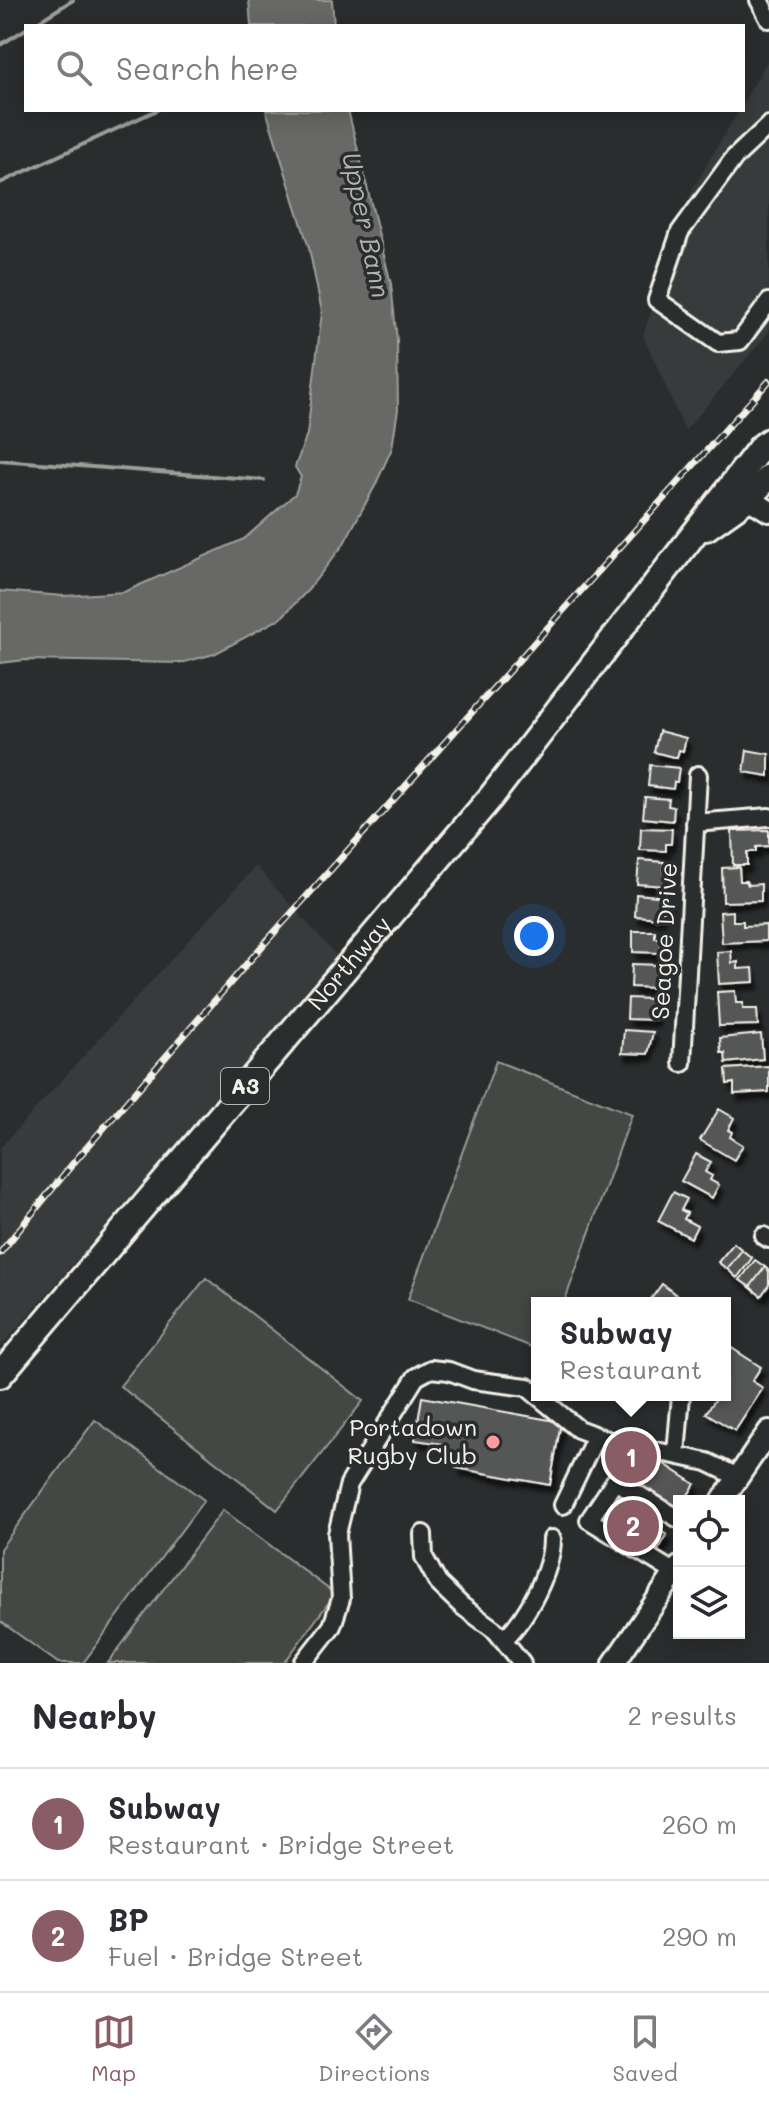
<!DOCTYPE html>
<meta charset="utf-8">
<style>
body{margin:0;font-family:Mali,sans-serif;background:#f2f2f3;color:#2b2b33}
.controls{position:absolute;right:24px;bottom:24px;display:grid;overflow:hidden;border-radius:0px;box-shadow:0 4px 20px #0003}
.controls button{width:72px;height:72px;display:grid;place-items:center;padding:0;border:0;border-bottom:2px solid #e1e1e2;background:#fff;color:#2b2b33;font:40px sans-serif}
.you{position:absolute;left:534px;top:936px;width:28px;height:28px;margin:-20px;border:6px solid #fff;border-radius:50%;background:#1a73e8;box-shadow:0 0 0 12px #1a73e833}
.badge{display:grid;place-items:center;width:52px;height:52px;border-radius:50%;background:#8a5d65;color:#fff;font-size:26px;font-weight:700}
.pin{position:absolute;translate:-50% -50%;border:4px solid #fff;box-shadow:0 2px 8px #0006}
.popup{position:absolute;left:531px;top:1297px;width:200px;height:104px;box-sizing:border-box;display:grid;place-content:center;border-radius:0px;background:#fff;filter:drop-shadow(0 2px 6px #0005);font-size:26px;white-space:nowrap;color:#7c7c81}
.popup b{font-size:30px;color:#2b2b33}
.popup::after{content:'';position:absolute;left:50%;top:100%;margin-left:-16px;border:16px solid transparent;border-top-color:#fff}
.list{margin:0;padding:0;list-style:none}
h2{display:flex;justify-content:space-between;align-items:center;height:104px;margin:0;padding:0 32px;font-size:34px}
h2 small{font-size:26px;font-weight:400;color:#7c7c81}
.list li{display:grid;grid-template-columns:52px 1fr auto;gap:24px;align-items:center;box-sizing:border-box;height:112px;padding:0 32px;border-top:2px solid #e1e1e2}
.list b{display:block;font-size:30px;white-space:nowrap}
.list p{margin:0;font-size:26px;white-space:nowrap;color:#7c7c81}
.list em{font-size:26px;font-style:normal;color:#7c7c81}
.icon{flex:none;width:44px;height:44px;fill:none;stroke:currentColor;stroke-width:2;stroke-linecap:round;stroke-linejoin:round}
.map{position:relative;flex:none;width:769px;height:1663px;overflow:hidden}
.search{position:absolute;background:#fff;box-shadow:0 4px 20px #0003;left:24px;right:24px;top:24px;height:88px;display:flex;align-items:center;gap:20px;box-sizing:border-box;padding:0 28px;border-radius:0px;color:#7c7c81;font-size:30px}
.sheet{height:328px;background:#fff}
nav{display:flex;justify-content:space-around;align-items:center;box-sizing:border-box;height:112px;border-top:2px solid #e1e1e2;background:#fff;font-size:22px;color:#7c7c81}
nav a{display:grid;justify-items:center;gap:4px}
nav .on{color:#8a5d65}
.map>svg:first-child{display:block}
</style>
<div class="map">
<svg width="769" height="1663" viewBox="0 0 769 1663">
<defs>
<filter id="shadow"><feDropShadow dx="4" dy="7" stdDeviation="2" flood-color="#0009"/></filter>
</defs>
<rect width="100%" height="100%" fill="#2a2d2e"/>
<filter id="ink" filterUnits="userSpaceOnUse"><feTurbulence type="fractalNoise" baseFrequency=".0125" numOctaves="2"/><feDisplacementMap in="SourceGraphic" scale="16" xChannelSelector="R" yChannelSelector="G"/><feConvolveMatrix kernelMatrix="1 2 1 2 8 2 1 2 1" color-interpolation-filters="sRGB"/></filter>
<g filter="url(#ink)">
<path fill="#373a3a" d="M769,58v274l-84,99 -42,-96 50,-147 46,-78h4v-7z
M256,866l80,89 -130,156 -206,237v-200z"/>
<path fill="#444645" stroke="#9c9c96" stroke-width="2" d="M496,1061l136,53 -68,189h-27v46l-129,-50z
M206,1278l157,123 -86,109 -157,-124z
M95,1420l109,80 -121,163h-25l-58,-42v-72z
M223,1510l112,84 -51,69h-176z"/>
<path fill="#676866" stroke="#9f9f9a" stroke-width="2" d="M249,0h83l2,26h-83z
M266,110h82l43,174 6,56 1,69 -6,39 -17,38 -32,59 -36,46 -26,27 -67,36 -33,9 -156,-3 -25,3v-72l64,5 60,-4 120,-53 51,-45 6,-17 -6,-10 12,-33 15,-122 -13,-64z"/>
<g fill="none" stroke-linecap="round" stroke-linejoin="round">
<path stroke="#9f9f9a" stroke-width="4" d="M31,26l42,-26
M0,45l26,-16
M0,183l157,-73
M0,460l264,20"/>
</g>
<path fill="#555756" stroke="#f4f1e8" stroke-width="2" filter="url(#shadow)" d="M659,731l27,7 -3,13 -4,-1 -2,8 -23,-6z
M747,750l22,4v22l-25,-4z
M650,765l29,3 -2,14h-3l-1,7 -25,-3z
M645,797l24,2 -1,7 6,1 -1,14 -30,-3z
M641,828l31,1 -1,15h-5v7l-26,-1z
M769,830v16l-13,1v5h-9v13h-14l-1,-34z
M639,860l25,2v9h4l-1,15 -30,-2z
M739,867l1,14h6l2,4 13,-1v17l-38,1 -1,-34z
M636,894l32,3 -2,14h-4l-1,7 -26,-2z
M733,911v10h10v5l23,-1v16l-44,2 -2,-31z
M633,931h22v7h6l-1,15 -27,-1z
M731,951l1,12 6,-1v7l15,-1 1,14 -35,2 -2,-32z
M632,964l28,1v14l-4,-1v10l-25,-1z
M735,991l1,12h7v6h14l1,16 -39,1 -2,-34z
M628,998l24,1v8h4v13l-29,-1z
M624,1030l29,2 -5,22 -26,-1z
M761,1034l2,25 -37,4 -1,-10h-4l-1,-15z
M769,1066v26l-35,2v-11l-7,1 -1,-15z
M719,1109l15,9 -6,12 4,2 -2,5 13,8 -9,15 -34,-20z
M696,1154l15,8 -6,10 7,4 -2,4 9,5 -7,13 -31,-17z
M673,1192l14,7 -6,11 6,3 -3,6 13,7 -6,12 -33,-17z
M734,1243l8,7 -15,19 -9,-7z
M742,1250l10,8 -15,20 -10,-9z
M755,1260l10,7 -15,20 -10,-7z
M765,1267l4,4v14l-8,11 -11,-9z
M662,1284l25,19h-39z
M727,1345l34,22 -9,14 11,7 -28,43 -29,-18 11,-16 -3,-2h11z
M422,1397l139,25 -11,63 -94,-17 2,-13 -17,-3 2,-8 -28,-4z
M624,1452l28,4 43,28 -11,17h-5l-1,9 -64,-41z
M610,1498l57,37 -12,20 -57,-37z"/>
<g fill="none" stroke-linecap="round" stroke-linejoin="round">
<g stroke="#f4f1e8" stroke-width="22">
<path id="minor" d="M759,0l10,19
M769,125l-35,33 -54,74 -23,68 61,43 22,-2 29,-39
M695,823l74,-6
M682,1063l16,-288
M764,1236l5,3
M676,1454l5,-59
M563,1505l33,-69
M423,1534l1,23 14,26 24,23 34,25 26,32
M675,1573l-86,-53 26,-39 64,38
M504,1639c23,-21 48,-69 48,-100
M303,1663l29,-37 9,-27 -4,-65 12,-50 67,-107 15,-8 18,2 24,9 54,7 51,42 32,12 97,21 31,15"/>
</g>
<g stroke="#f4f1e8" stroke-width="26">
<path id="major" d="M735,490l34,21
M722,1501l47,-70
M614,1663l65,-96"/>
</g>
<g stroke="#f4f1e8" stroke-width="30">
<g id="highway">
<path d="M706,528l41,-29 22,-22"/>
<path id="s1" d="M0,1375l491,-578 270,-350 8,-6"/>
</g>
</g>
<use href="#minor" stroke="#2a2d2e" stroke-width="16"/>
<use href="#major" stroke="#2a2d2e" stroke-width="20"/>
<use href="#highway" stroke="#2a2d2e" stroke-width="24"/>
<g stroke="#f4f1e8" stroke-width="7">
<path id="rail" d="M0,1253l75,-92 189,-217 505,-563"/>
</g>
<use href="#rail" stroke="#2a2d2e" stroke-width="4" stroke-dasharray="12" stroke-linecap="butt"/>
</g>
</g>
<circle fill="#ff9aa2" stroke="#2a2d2e" stroke-width="3" cx="493" cy="1442" r="8"/>
<g text-anchor="middle" stroke-width="7" stroke-linejoin="round" paint-order="stroke">
<rect fill="#2a2d2e" stroke="#b7b6b0" stroke-width="2" x="221" y="1068" width="48" height="36" rx="6"/>
<g font-size="22" font-weight="bold" fill="#f4f1e8">
<text x="245" y="1094">A3</text>
</g>
<g font-size="24" fill="#f4f1e8" stroke="#2a2d2e">
<text transform="translate(665 941) rotate(-87)" y="8">Seagoe Drive</text>
<text dy="8" stroke="none"><textPath href="#s1" startOffset="540">Northway</textPath></text>
</g>
<g font-size="24" fill="#f4f1e8" stroke="#2a2d2e" text-anchor="end">
<text x="477" y="1436">Portadown<tspan x="477" dy="28">Rugby Club</tspan></text>
</g>
<g font-size="26" font-style="italic" fill="#b5b3ae" stroke="#2a2d2e">
<text transform="translate(366 225) rotate(78)" y="9">Upper Bann</text>
</g>
</g>
</svg>
<div class="controls">
<button><svg class="icon" aria-label="locate" viewBox="0 0 24 24"><circle cx="12" cy="12" r="6"/><path d="M12 2v4M12 18v4M2 12h4M18 12h4"/></svg></button>
<button><svg class="icon" aria-label="layers" viewBox="0 0 24 24"><path d="M12 4l9 5-9 5-9-5zM3 14l9 5 9-5"/></svg></button>
</div>
<div class="you"></div>
<div class="pin badge" style="left:631px;top:1457px">1</div>
<div class="popup"><b>Subway</b>Restaurant</div>
<div class="pin badge" style="left:633px;top:1526px">2</div>
<div class="search"><svg class="icon" aria-label="search" viewBox="0 0 24 24"><circle cx="10" cy="10" r="6"/><path d="M15 15l6 6"/></svg>Search here</div>
</div>
<section class="sheet">
<h2>Nearby<small>2 results</small></h2>
<ul class="list">
<li><span class="badge">1</span><div><b>Subway</b><p>Restaurant · Bridge Street</p></div><em>260 m</em></li>
<li><span class="badge">2</span><div><b>BP</b><p>Fuel · Bridge Street</p></div><em>290 m</em></li>
</ul>
</section>
<nav>
<a class="on"><svg class="icon" aria-label="map" viewBox="0 0 24 24"><path d="M3 6l6-2 6 2 6-2v14l-6 2-6-2-6 2zM9 4v14M15 6v14"/></svg>Map</a>
<a><svg class="icon" aria-label="directions" viewBox="0 0 24 24"><path d="M12 3l9 9-9 9-9-9zM9 14v-3h6M13 9l2 2-2 2"/></svg>Directions</a>
<a><svg class="icon" aria-label="saved" viewBox="0 0 24 24"><path d="M7 4h10v16l-5-4-5 4z"/></svg>Saved</a>
</nav>
